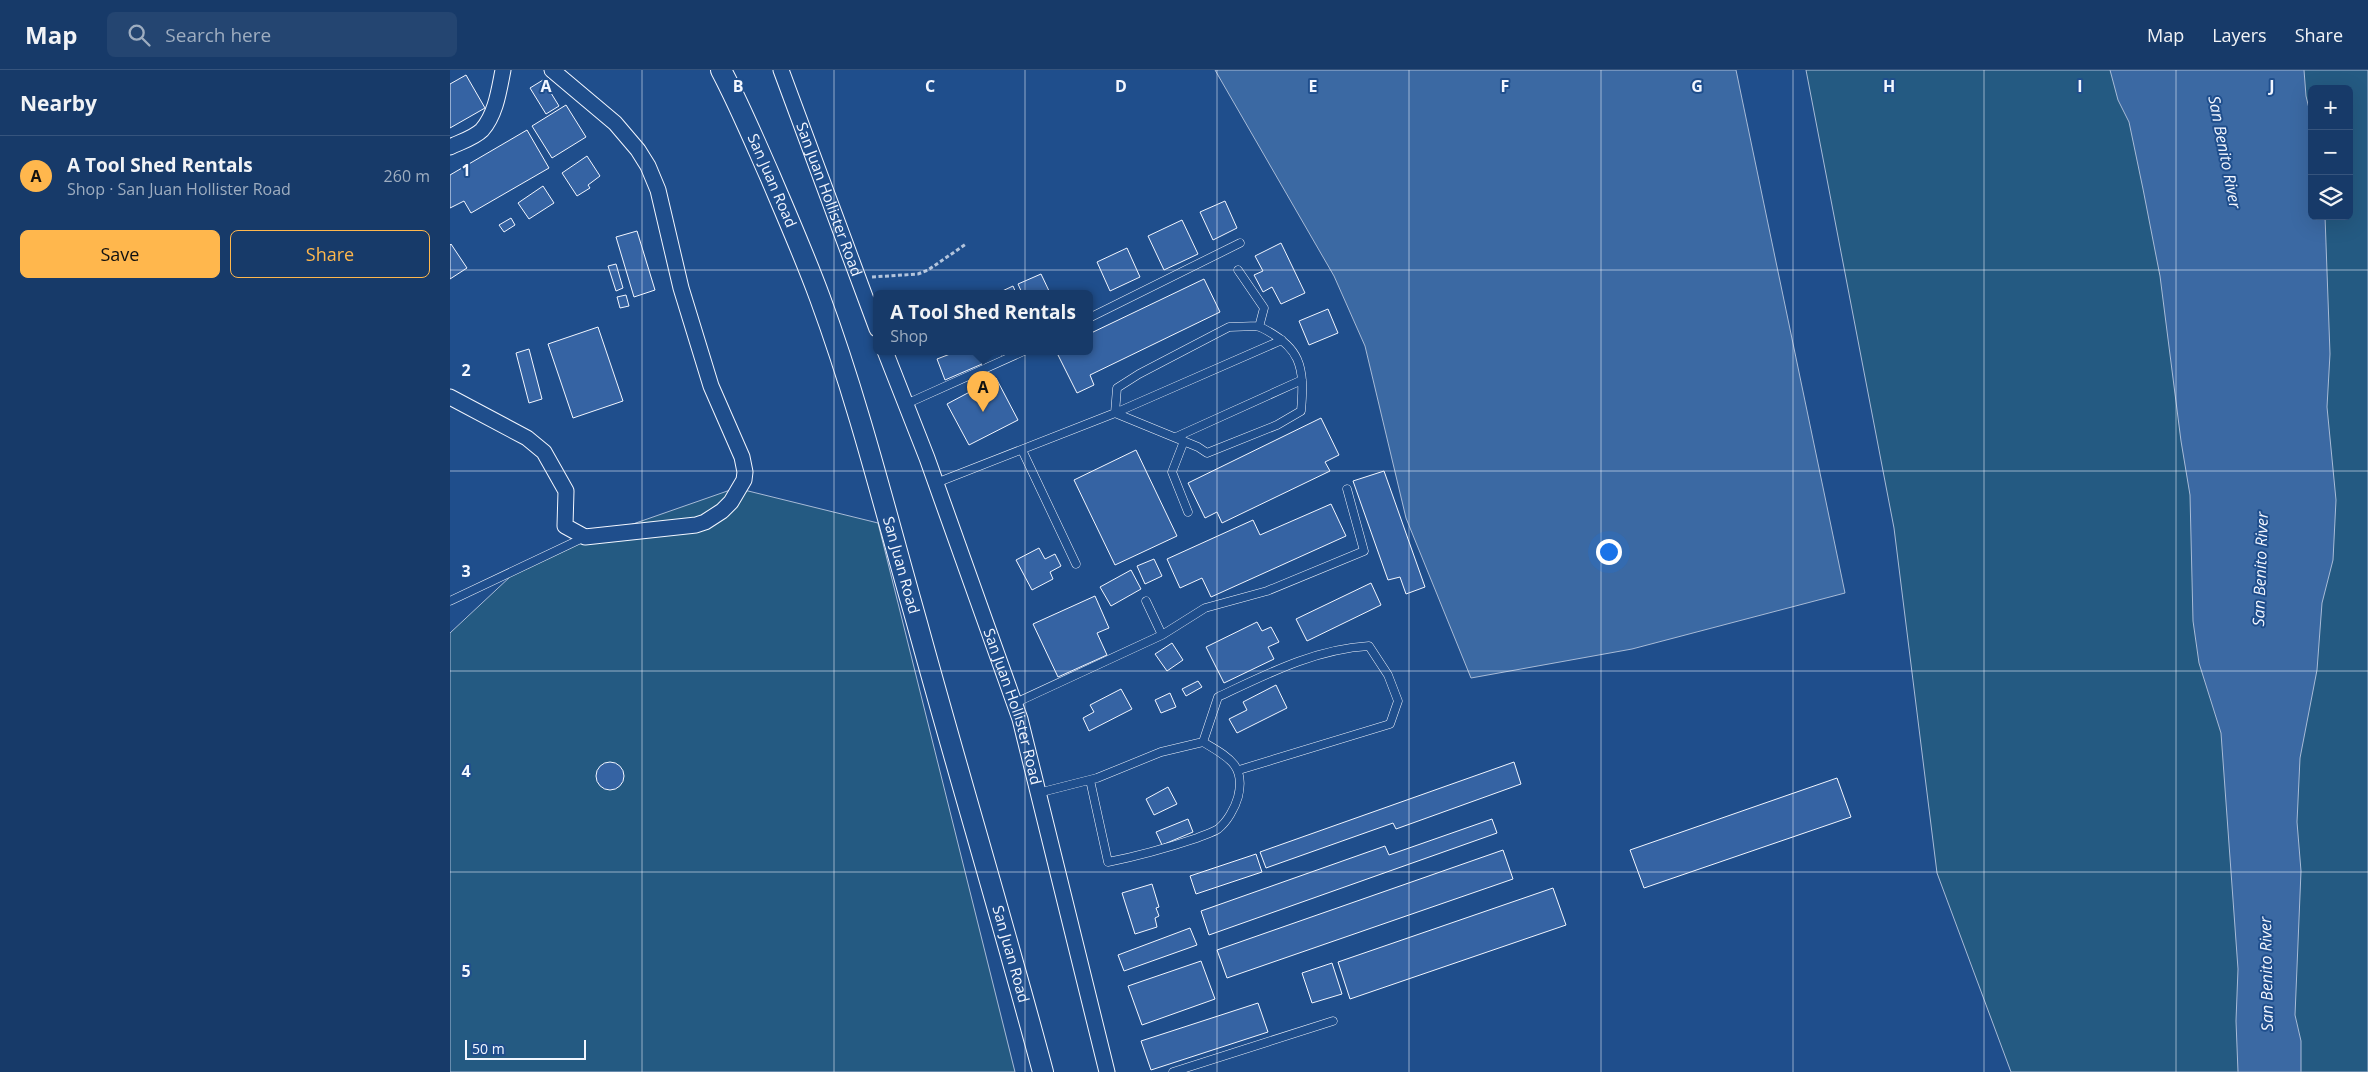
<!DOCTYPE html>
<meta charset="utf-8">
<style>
body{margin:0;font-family:"Open Sans",sans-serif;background:#244571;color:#f1f3f6}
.controls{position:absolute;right:15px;top:15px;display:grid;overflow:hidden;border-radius:8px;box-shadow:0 5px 20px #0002}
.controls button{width:45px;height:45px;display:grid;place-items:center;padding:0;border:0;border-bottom:1px solid #36547d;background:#173a69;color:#f1f3f6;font:25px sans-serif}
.scale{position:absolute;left:15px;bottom:12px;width:121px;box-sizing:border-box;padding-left:5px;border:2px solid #f2f6ff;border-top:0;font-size:14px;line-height:18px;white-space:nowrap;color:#f2f6ff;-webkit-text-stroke:4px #1f4e8c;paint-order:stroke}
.you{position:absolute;left:1158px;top:481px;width:18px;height:18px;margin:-12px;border:4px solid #fff;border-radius:50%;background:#1a73e8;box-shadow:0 0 0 8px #1a73e833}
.badge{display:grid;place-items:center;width:32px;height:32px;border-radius:50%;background:#ffb74d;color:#111;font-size:16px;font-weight:700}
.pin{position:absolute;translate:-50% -41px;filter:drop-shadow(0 1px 2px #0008)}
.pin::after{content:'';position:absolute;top:26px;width:18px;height:15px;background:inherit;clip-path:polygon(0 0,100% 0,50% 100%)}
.popup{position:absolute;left:423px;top:220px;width:220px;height:65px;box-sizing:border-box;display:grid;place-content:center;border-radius:8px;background:#173a69;filter:drop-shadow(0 1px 4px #0005);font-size:16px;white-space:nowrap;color:#9eadc0}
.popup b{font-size:19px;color:#f1f3f6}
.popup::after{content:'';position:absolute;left:50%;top:100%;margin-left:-10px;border:10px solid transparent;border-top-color:#173a69}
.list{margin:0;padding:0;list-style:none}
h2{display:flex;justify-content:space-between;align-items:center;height:65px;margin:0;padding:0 20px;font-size:21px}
h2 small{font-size:16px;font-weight:400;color:#9eadc0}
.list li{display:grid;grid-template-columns:32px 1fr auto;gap:15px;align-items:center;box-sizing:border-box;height:80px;padding:0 20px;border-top:1px solid #36547d}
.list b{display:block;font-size:19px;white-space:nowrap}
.list p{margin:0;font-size:16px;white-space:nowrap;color:#9eadc0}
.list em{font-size:16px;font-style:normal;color:#9eadc0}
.actions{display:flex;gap:10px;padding:15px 20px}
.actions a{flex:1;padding:11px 0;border:1px solid #ffb74d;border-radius:8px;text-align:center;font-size:18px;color:#ffb74d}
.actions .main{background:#ffb74d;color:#111}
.icon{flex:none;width:28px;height:28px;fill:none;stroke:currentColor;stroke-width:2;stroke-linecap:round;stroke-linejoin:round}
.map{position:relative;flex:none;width:1918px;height:1002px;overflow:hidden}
header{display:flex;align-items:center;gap:30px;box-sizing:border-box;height:70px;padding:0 25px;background:#173a69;border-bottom:1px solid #36547d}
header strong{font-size:24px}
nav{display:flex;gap:28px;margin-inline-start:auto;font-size:18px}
.search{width:350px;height:45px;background:#244571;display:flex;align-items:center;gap:12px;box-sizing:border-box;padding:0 18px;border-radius:8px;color:#9eadc0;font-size:19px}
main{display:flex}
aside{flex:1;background:#173a69}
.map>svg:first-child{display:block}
</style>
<header>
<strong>Map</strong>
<div class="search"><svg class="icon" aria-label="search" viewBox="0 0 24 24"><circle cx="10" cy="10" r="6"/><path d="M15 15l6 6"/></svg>Search here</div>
<nav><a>Map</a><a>Layers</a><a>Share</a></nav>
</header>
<main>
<aside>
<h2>Nearby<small></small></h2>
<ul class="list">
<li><span class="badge">A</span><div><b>A Tool Shed Rentals</b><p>Shop · San Juan Hollister Road</p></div><em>260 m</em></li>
</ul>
<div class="actions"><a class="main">Save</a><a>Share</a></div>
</aside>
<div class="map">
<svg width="1918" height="1002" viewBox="0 0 1918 1002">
<rect width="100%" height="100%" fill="#1f4e8c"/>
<path fill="#245a82" stroke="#a8bbd7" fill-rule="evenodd" d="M1356,0h562v1002h-357l-74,-199 -43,-345zM1862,19h37v127h-37z
M286,418l142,35 137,549h-565v-439l77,-72z"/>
<path fill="#3b69a3" stroke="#a8bbd7" d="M765,0h521l109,523 -213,56 -161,29 -65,-160 -41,-172 -31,-70z
M1660,0h194l2,26 6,25v95h13l5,138 -3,53 9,93 -3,60 -11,43 -5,67 -17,88 -3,64 4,49 -6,144 6,26v31h-63l-2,-51 2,-52 -17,-236 -22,-70 -6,-42 -3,-126 -9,-54 -21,-165 -17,-87 -14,-67 -11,-22z"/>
<path fill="#3563a3" stroke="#f2f6ff" d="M16,5l19,33 -35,20v-44z
M93,10l16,26 -13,8 -16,-26z
M116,35l20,32 -34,21 -20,-32z
M77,60l22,38 -78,45 -7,-12 -14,7v-33z
M137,86l13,20 -12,9 2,3 -13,8 -15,-23z
M93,116l11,17 -25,16 -11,-16z
M775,131l12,27 -24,12 -13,-28z
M61,148l4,7 -11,7 -5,-7z
M732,150l16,34 -34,16 -16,-34z
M187,161l18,59 -21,7 -18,-60z
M831,173l24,50 -24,11 -9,-17 -9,5 -9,-17 9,-4 -8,-15z
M1,174l16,24 -17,11v-34z
M677,178l13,29 -30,14 -13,-29z
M166,194l7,24 -7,3 -8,-25z
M591,204l9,19h-28l-4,-9z
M754,209l16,33 -130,63 4,10 -17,8 -21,-42h33v-17z
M563,216l3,7h-18z
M176,225l3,11 -9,2 -3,-11z
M878,239l10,24 -29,12 -10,-24z
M148,257l25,74 -50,17 -25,-74z
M79,279l13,50 -13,4 -13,-50z
M508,281h19l5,13 -37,16 -8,-21z
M549,281h13l-11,4z
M546,308l22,42 -49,25 -22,-41z
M871,348l18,37 -14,7 5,9 -108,52 -5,-11 -12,6 -17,-35z
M686,380l41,86 -62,29 -41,-85z
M934,401l41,116 -19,7 -6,-17 -12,3 -35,-99z
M881,434l15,32 -135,61 -9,-19 -22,10 -13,-29 86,-39 7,15z
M589,478l6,11 10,-5 6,12 -11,6 3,7 -21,11 -16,-30z
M704,489l8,17 -17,8 -8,-18z
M681,500l10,19 -30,17 -11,-19z
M921,513l10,22 -74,36 -11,-22z
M645,526l14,32 -12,5 10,22 -49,22 -25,-53z
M807,552l5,9 9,-4 8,15 -11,5 6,12 -50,24 -18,-36z
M722,573l11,17 -16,11 -12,-17z
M748,611l4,6 -16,9 -4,-7z
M826,615l11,23 -50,25 -8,-14 18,-9 -4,-8z
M671,619l11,20 -43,22 -6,-13 11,-6 -4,-7z
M720,623l6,14 -15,6 -6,-13z
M146 706a14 14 0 1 1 28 0a14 14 0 1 1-28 0Z
M1064,692l7,22 -125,45 -3,-6 -127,45 -6,-16z
M1387,708l14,39 -207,71 -14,-38z
M718,717l9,17 -23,11 -8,-16z
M738,749l5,13 -31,13 -6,-13z
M1042,749l5,14 -288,102 -8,-24 184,-65 4,9z
M1053,780l10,29 -286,99 -10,-28z
M806,784l6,18 -66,22 -6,-18z
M702,814l7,23 -3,1 3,8 -4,2 2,9 -22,7 -13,-41z
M1103,818l13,37 -216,74 -12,-37z
M740,858l7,17 -73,26 -6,-16z
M751,891l14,38 -73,26 -14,-39z
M882,893l10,31 -30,9 -10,-30z
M808,933l10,29 -117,38 -10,-29z"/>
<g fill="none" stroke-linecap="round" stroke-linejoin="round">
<g stroke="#f2f6ff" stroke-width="9">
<path id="service" d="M788,200l26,38 -5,19
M639,248l151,-75
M808,256c43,20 47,40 43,85l-24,14 -70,28 -9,-6 -83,-34 2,-25 22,-14 90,-47z
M456,334l118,-53
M726,367l126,-57
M734,371l-12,31 16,40
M572,380l54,114
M486,413l179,-70 167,-73
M0,531l135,-64
M712,565l43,-27 62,-17 97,-40 -17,-62
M565,633l147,-68 -16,-34
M753,672l15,-45c49,-23 97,-48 151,-51l19,29 10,26 -8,23 -151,46
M588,723c20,-5 39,-10 59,-15l64,-26 42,-10c25,15 43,23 35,55 -3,11 -11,25 -20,32 -6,4 -15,6 -21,9 -30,10 -58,18 -89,24l-18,-82
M723,1002l160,-51"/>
</g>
<g stroke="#f2f6ff" stroke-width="17">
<g id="minor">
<path id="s1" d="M331,0l96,259"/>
<path d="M0,77c10,-5 24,-9 32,-17 14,-16 17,-40 21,-60"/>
<path id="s2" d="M435,281l42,107 93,261 87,353"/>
<path d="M0,327l77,41 17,14 22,39 -1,35 20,11 111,-12 9,-3 17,-11 9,-9 13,-22 1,-8 -3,-15 -31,-71 -30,-98 -23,-98 -10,-24 -10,-16 -23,-27 -63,-53"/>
</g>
</g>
<g stroke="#f2f6ff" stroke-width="22">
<g id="secondary">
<path id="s3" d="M271,0c18,34 33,70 49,106 17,40 35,81 50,122 39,106 66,216 97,325 41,150 86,299 126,449"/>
</g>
</g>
<path stroke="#b3c4dc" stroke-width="3" stroke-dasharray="4 2.5" stroke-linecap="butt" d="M422,207l46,-3 10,-4 38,-26"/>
<use href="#service" stroke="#1f4e8c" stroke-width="8"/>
<use href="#minor" stroke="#1f4e8c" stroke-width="15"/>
<use href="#secondary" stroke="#1f4e8c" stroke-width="20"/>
</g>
<path fill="none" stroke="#f2f6ff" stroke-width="1" stroke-opacity="0.55" d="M192,0v1002M384,0v1002M575,0v1002M767,0v1002M959,0v1002M1151,0v1002M1343,0v1002M1534,0v1002M1726,0v1002M0,200h1918M0,401h1918M0,601h1918M0,802h1918"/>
<g text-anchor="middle" stroke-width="4" stroke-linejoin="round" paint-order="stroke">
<g font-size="15" fill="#f2f6ff" stroke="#1f4e8c">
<text dy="5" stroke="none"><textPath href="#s3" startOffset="122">San Juan Road</textPath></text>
<text dy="5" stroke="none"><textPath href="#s1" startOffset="138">San Juan Hollister Road</textPath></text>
<text dy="5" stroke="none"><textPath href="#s3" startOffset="528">San Juan Road</textPath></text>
<text dy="5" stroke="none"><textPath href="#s2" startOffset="378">San Juan Hollister Road</textPath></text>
<text dy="5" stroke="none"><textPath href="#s3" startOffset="932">San Juan Road</textPath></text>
</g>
<g font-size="16" font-style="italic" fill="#f2f6ff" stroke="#1f4e8c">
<text transform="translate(1775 82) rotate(79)" y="6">San Benito River</text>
<text transform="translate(1810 499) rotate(-88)" y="6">San Benito River</text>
<text transform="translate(1816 904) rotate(-91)" y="6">San Benito River</text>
</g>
</g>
<g font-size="16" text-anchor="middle" font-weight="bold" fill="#f2f6ff" stroke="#1f4e8c" stroke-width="4" stroke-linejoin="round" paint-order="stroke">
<text x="96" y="22">A</text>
<text x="288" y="22">B</text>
<text x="480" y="22">C</text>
<text x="671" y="22">D</text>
<text x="863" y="22">E</text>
<text x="1055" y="22">F</text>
<text x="1247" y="22">G</text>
<text x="1439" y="22">H</text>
<text x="1630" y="22">I</text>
<text x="1822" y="22">J</text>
<text x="16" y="106">1</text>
<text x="16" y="306">2</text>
<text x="16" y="507">3</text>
<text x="16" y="707">4</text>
<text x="16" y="907">5</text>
</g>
</svg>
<div class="controls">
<button>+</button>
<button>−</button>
<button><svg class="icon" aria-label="layers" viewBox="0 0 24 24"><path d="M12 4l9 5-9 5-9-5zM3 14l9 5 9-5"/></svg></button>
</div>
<div class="scale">50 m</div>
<div class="you"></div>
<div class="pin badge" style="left:533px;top:342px">A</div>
<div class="popup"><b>A Tool Shed Rentals</b>Shop</div>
</div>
</main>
